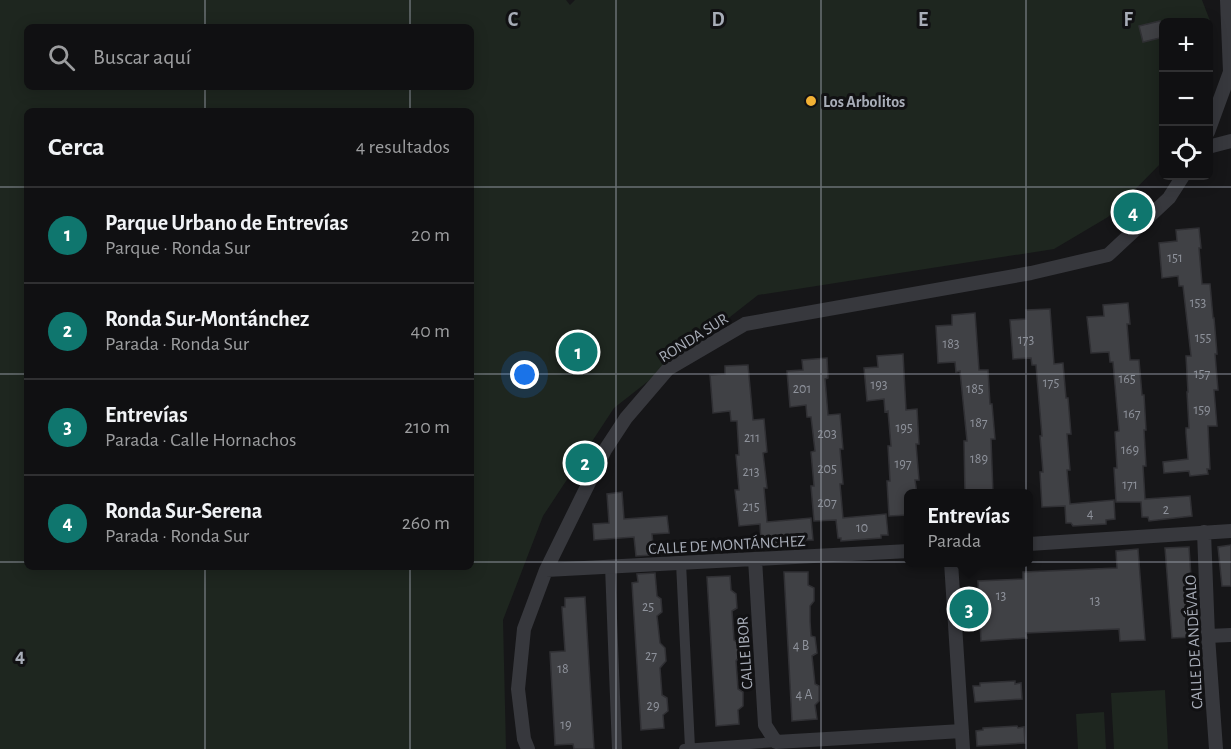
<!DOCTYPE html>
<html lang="es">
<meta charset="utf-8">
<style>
body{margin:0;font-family:"Alegreya Sans",sans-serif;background:#19191b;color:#f1f3f6}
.controls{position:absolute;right:18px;top:18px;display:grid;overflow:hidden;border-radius:9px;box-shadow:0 3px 15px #0003}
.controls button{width:54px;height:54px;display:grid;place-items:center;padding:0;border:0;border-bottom:2px solid #303032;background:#101012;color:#f1f3f6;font:30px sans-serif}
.you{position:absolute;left:525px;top:375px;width:21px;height:21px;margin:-15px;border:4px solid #fff;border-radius:50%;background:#1a73e8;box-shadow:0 0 0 9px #1a73e833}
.badge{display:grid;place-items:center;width:39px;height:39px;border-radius:50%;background:#0f766e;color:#fff;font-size:20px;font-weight:700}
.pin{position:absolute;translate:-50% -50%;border:3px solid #fff;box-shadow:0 2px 6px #0006}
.popup{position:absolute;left:904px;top:489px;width:129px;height:78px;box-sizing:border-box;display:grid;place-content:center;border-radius:9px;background:#101012;filter:drop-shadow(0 2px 4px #0005);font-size:20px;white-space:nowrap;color:#9c9d9f}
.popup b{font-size:22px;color:#f1f3f6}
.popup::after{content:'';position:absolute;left:50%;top:100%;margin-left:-12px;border:12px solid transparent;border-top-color:#101012}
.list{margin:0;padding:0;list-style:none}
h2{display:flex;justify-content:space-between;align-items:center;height:78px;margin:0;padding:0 24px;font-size:26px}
h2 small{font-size:20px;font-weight:400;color:#9c9d9f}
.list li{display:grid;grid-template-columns:39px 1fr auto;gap:18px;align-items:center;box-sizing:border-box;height:96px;padding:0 24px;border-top:2px solid #303032}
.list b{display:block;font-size:22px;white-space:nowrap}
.list p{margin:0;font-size:20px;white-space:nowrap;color:#9c9d9f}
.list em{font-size:20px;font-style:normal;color:#9c9d9f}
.icon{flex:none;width:33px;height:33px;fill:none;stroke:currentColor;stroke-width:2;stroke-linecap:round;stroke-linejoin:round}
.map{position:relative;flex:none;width:1231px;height:749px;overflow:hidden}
.search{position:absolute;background:#101012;box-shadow:0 3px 15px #0003;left:24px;top:24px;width:450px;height:66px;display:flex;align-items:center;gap:15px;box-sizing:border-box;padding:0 21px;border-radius:9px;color:#9c9d9f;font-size:22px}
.panel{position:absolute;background:#101012;box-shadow:0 3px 15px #0003;left:24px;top:108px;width:450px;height:462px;border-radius:9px}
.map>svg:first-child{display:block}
</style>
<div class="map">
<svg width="1231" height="749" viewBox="0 0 1231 749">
<rect width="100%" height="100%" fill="#161618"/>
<path fill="#1e261f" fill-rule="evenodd" d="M0,0h566l4,5 5,-5h627l10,26 -3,16 -1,-20h-44l-1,139 -55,56 -54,32 -296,46 -144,113 -71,108 -40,104 3,129h-506zM27,27h444v60h-444zM27,111h444v456h-444z
M1165,690l3,59h-54l-3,-56z
M1104,712l2,37h-28l-2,-35z"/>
<path fill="#404145" stroke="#303034" stroke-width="1.5" d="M1160,21l4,16 -21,5 -4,-16z
M1199,228l2,20h-2l3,36h8l3,34h1l3,36h-2l3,36h-4l3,36h-9l2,43h-3l1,5 -18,2 -1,-5 -25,2 -1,-11 25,-3 -2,-26v-5h3l-2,-36h1l-2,-36h5l-8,-70h-4l-1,-10 -16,2 -3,-35 18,-2 -1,-11z
M1128,303l2,21h-3l3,36h9l3,35h2l2,35h-2l2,36h-3l2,33 45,-3 2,20 -43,5 -1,-4h-6l-1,-15h-25l-2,-34h3l-2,-36 4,-1 -6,-69h-3l-1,-10 -18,1 -4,-36 17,-1 -1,-11z
M1050,309l4,55 9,-1 3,35h2l3,36h-4l3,36h-3l3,34 44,-4 1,19 -9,1v4l-33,2 -2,-3h-5l-1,-17 -23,1 -2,-35h3l-3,-36h2l-6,-71h-4l-1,-7 -18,1 -3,-39 16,-1v-9z
M975,313l4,57h9l2,34h2l3,35h-4l2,55h-28l-1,-53h3l-7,-70 -4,1 -1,-10 -17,1 -2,-37 16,-1v-10z
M903,354l3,56 11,-1 2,35h-3l3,36h-4l2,14h-8v21l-20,1 -2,-35h3l-2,-35h3l-3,-35 -3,1 -1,-13 -17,2 -3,-33 14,-1 -1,-11z
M827,358l1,20 -3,1 3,36 12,-1 3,35h-3l3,35h-3l3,34 43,-4 2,21h-7v3l-40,3v-3h-3l-2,-18 -22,1 -3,-35h3l-3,-34 4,-1 -4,-34h-4l-1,-12 -16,2 -3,-36 16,-1 -1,-10z
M748,365l5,55 11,-1 3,33 -4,1 4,35h-3l3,34 44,-4 2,22h-8v3l-37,1v-3l-7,1 -1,-18 -21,2 -4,-36h4l-3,-35h3l-2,-34h-6l-1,-10 -17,2 -3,-38 15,-1v-8z
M622,492l2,27 43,-3 2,17 -17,1 2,21 -18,1 -2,-19 -40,3 -1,-16 16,-1 -2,-29z
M1231,545v41h-9l-4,-39z
M1189,547l6,90 -23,1 -7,-90z
M1138,549l7,91 -25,1 -1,-12 -93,4 1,5 -46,3 -3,-60 45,-2v-7l94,-4 -1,-17z
M784,572h24v13l6,3v13l-4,5v15l1,15 4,1 2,16 -5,3 3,28 4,2v15l-4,4 2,14 -25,2z
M655,573l2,23 4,3 1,13 -5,4 3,27 5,5 1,13 -6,7 2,27 5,3 1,13 -5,4 1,13 -23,2 -9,-147 6,-1 -1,-8z
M730,576l1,14 5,4 1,14 -5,3 2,29 5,3 1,13 -4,5 2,28 5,3v14l-5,4 1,14 -23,2 -9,-149z
M585,597l9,152h-20l-1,-5 -18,1 -5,-93 15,-1 -3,-44h3v-9z
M1015,681v3l6,-1 1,16 -47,3 -2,-16h7v-3z
M1017,726l1,2 6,-1 1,16 -48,3 -1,-15 7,-1v-2z"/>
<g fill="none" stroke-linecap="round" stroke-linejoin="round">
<path stroke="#37383d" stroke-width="10" d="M681,563l9,185
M610,566l7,183
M684,749l92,-7"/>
<path stroke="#37383d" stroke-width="14" d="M1208,132l22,-60 -3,-72
M1208,147l23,-6
M1204,532l4,104 8,113
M1029,544l202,-13
M755,559l10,166 11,17 186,-11
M951,562l12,187
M546,570l363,-19
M1208,636l23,-1
M528,749l-4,-10 -6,-50 6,-60 22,-59 59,-120 21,-32 42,-49 77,-45 286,-51 77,-18 61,-57 14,-22"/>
</g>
<path fill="none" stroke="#a8adb8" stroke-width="1.5" stroke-opacity="0.55" d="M205,0v27M410,0v27M616,0v749M821,0v749M1026,0v749M205,87v24M410,87v24M0,187h27M471,187h760M0,374h27M471,374h760M0,562h27M471,562h760M205,567v182M410,567v182"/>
<circle fill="#f2b134" stroke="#111113" stroke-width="2" cx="811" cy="101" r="6"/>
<g text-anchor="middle" stroke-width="6" stroke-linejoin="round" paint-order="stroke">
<g font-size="14" fill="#8e929b">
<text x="1175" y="262">151</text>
<text x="1198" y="307">153</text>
<text x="1203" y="342">155</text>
<text x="1026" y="344">173</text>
<text x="951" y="348">183</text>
<text x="1202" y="378">157</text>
<text x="1127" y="383">165</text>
<text x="1051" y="387">175</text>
<text x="879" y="389">193</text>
<text x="802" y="393">201</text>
<text x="975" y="393">185</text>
<text x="1202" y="414">159</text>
<text x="1132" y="418">167</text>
<text x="979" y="427">187</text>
<text x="904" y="432">195</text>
<text x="827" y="438">203</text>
<text x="752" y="442">211</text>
<text x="1130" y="454">169</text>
<text x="979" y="463">189</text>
<text x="903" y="468">197</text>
<text x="827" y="473">205</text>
<text x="751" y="476">213</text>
<text x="1130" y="489">171</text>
<text x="827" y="507">207</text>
<text x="751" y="511">215</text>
<text x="1166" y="514">2</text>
<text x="1090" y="518">4</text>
<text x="862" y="532">10</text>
<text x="1001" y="600">13</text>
<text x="1095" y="605">13</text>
<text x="648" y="611">25</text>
<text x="801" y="650">4 B</text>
<text x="651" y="660">27</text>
<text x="563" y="673">18</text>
<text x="804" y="699">4 A</text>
<text x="653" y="710">29</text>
<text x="566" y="729">19</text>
</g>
<g font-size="16" font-weight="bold" fill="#a8adb8" stroke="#111113" text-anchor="start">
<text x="823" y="107">Los Arbolitos</text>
</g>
<g font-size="16" fill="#a8adb8" stroke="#111113">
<text transform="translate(693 337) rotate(-32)" y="6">RONDA SUR</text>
<text transform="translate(727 544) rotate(-3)" y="6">CALLE DE MONTÁNCHEZ</text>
<text transform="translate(1193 642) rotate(-93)" y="6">CALLE DE ANDÉVALO</text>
<text transform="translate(744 653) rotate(-94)" y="6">CALLE IBOR</text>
</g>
</g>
<g font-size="20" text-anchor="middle" font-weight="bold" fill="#a8adb8" stroke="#111113" stroke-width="6" stroke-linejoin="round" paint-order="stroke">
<text x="513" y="26">C</text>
<text x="718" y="26">D</text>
<text x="923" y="26">E</text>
<text x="1128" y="26">F</text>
<text x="20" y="662">4</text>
</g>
</svg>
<div class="controls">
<button>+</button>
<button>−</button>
<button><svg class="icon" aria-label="locate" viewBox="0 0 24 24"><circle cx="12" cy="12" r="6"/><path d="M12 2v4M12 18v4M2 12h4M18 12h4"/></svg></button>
</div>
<div class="you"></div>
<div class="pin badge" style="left:578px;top:352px">1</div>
<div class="pin badge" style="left:585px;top:463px">2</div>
<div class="pin badge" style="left:969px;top:609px">3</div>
<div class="popup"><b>Entrevías</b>Parada</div>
<div class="pin badge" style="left:1133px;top:212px">4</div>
<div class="search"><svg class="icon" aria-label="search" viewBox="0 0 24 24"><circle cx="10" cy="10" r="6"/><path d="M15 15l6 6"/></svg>Buscar aquí</div>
<section class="panel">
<h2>Cerca<small>4 resultados</small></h2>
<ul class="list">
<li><span class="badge">1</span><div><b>Parque Urbano de Entrevías</b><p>Parque · Ronda Sur</p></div><em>20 m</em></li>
<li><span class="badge">2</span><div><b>Ronda Sur-Montánchez</b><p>Parada · Ronda Sur</p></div><em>40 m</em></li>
<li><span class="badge">3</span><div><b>Entrevías</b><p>Parada · Calle Hornachos</p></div><em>210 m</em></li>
<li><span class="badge">4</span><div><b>Ronda Sur-Serena</b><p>Parada · Ronda Sur</p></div><em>260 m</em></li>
</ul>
</section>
</div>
